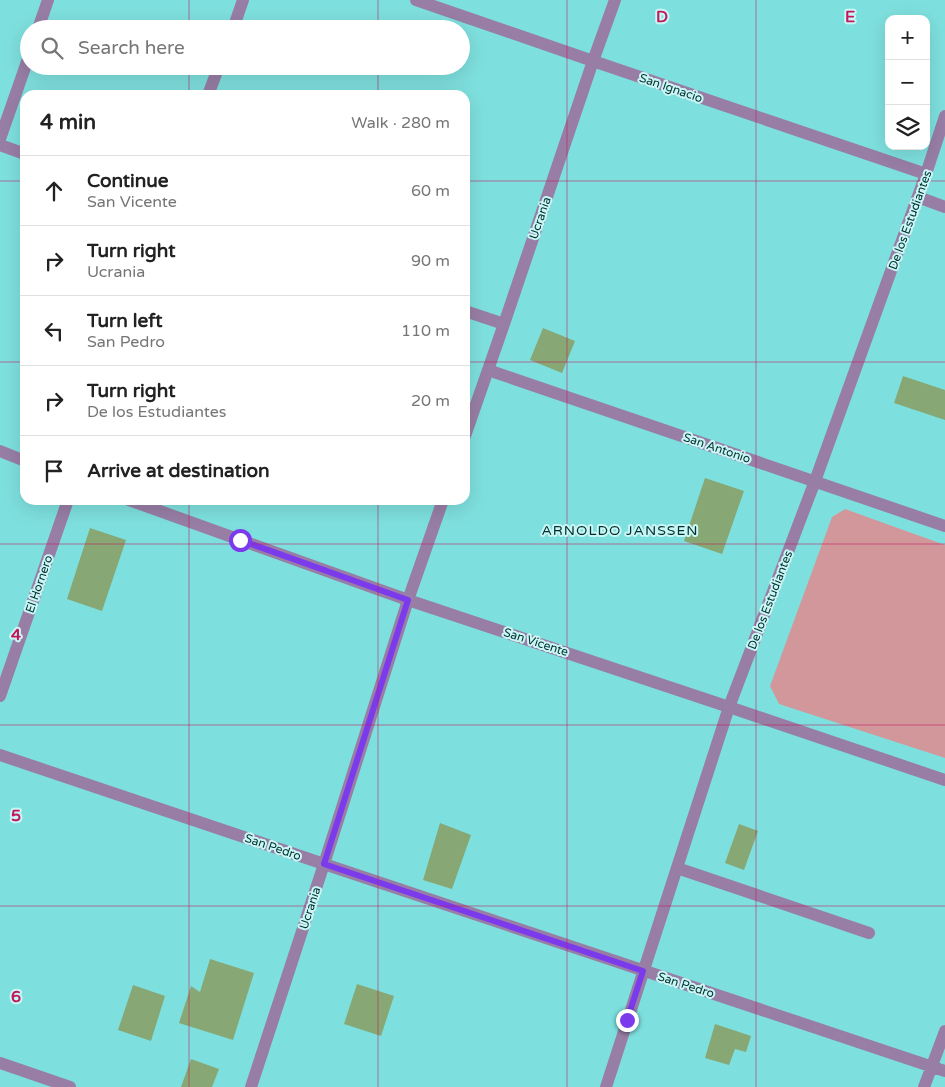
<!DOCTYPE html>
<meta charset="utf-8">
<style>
body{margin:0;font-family:"Varela Round",sans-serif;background:#f6f6f6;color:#222}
.controls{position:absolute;right:15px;top:15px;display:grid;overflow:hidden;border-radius:10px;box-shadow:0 5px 20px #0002}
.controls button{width:45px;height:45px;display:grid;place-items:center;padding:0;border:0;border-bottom:1px solid #e0e0e0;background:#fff;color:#222;font:25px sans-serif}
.stop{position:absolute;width:15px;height:15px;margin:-11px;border:4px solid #7c3aed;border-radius:50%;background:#fff}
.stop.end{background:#7c3aed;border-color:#fff;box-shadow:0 1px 5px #0008}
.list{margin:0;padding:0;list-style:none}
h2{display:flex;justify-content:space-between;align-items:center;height:65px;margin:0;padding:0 20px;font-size:21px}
h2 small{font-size:16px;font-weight:400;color:#767676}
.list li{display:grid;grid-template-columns:32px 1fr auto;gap:15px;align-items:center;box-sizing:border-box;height:70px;padding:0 20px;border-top:1px solid #e0e0e0}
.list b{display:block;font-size:19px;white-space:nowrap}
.list p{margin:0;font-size:16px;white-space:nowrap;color:#767676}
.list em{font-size:16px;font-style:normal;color:#767676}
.icon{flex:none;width:28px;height:28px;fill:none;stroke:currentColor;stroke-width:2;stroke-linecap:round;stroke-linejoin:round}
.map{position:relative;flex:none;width:945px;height:1087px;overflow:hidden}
.search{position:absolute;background:#fff;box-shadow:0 5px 20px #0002;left:20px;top:20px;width:450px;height:55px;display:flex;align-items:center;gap:12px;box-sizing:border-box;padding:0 18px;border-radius:28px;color:#767676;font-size:19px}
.panel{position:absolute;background:#fff;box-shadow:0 5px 20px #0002;left:20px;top:90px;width:450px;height:415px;border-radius:15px}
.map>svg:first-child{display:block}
</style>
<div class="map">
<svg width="945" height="1087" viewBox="0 0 945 1087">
<rect width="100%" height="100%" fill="#7ee0de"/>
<path fill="#d2979b" d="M845,509l100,36v213l-166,-54 -9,-18 62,-169z"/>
<path fill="#87a774" d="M543,328l32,13 -13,32 -32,-13z
M903,376l42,14v30l-51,-17z
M705,478l39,13 -22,63 -38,-13z
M90,528l36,12 -24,71 -35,-12z
M440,823l31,12 -19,54 -29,-9z
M739,824l19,7 -14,39 -19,-7z
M210,959l44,14 -21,67 -54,-17 12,-37 9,6z
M357,984l37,12 -13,40 -37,-12z
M133,985l32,11 -14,45 -33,-11z
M715,1024l36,12 -5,16 -11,-3 -6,16 -24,-7z
M191,1059l28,10 -7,18h-31z"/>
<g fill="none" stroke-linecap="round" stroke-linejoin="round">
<path stroke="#987ea5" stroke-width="12" d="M416,0l177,61 333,113
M38,29l10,-29
M233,29l10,-29
M208,95l11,-29
M0,139l29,-83
M0,145l25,9
M918,197l27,10
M465,311l39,13
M488,370l457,156
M465,436l39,-112 89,-263 22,-61
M0,451l25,10
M129,500l279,100 321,107 216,73
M0,696l68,-196
M0,755l324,109 621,207
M677,868l192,65
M0,1063l70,24
M251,1087l73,-223 84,-264 35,-100
M606,1087l123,-380 86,-226 111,-307 19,-58
M924,1087l21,-56"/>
</g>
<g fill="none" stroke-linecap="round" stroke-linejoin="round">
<path stroke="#7c3aed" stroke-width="6" d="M240,540l168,60 -84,264 319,107 -16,49"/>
</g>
<path fill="none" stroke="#c2185b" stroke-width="1" stroke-opacity="0.55" d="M189,0v29M378,0v29M567,0v1087M756,0v1087M189,66v29M378,66v29M0,181h25M465,181h480M0,362h25M465,362h480M189,500v587M378,500v587M0,544h945M0,725h945M0,906h945"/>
<g text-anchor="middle" stroke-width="4" stroke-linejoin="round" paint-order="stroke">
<g font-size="12" fill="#012f2e" stroke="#caf7f6">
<text transform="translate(671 88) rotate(19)" y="4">San Ignacio</text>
<text transform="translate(540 218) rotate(-71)" y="4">Ucrania</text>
<text transform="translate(910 220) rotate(-70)" y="4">De los Estudiantes</text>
<text transform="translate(717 448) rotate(19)" y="4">San Antonio</text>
<text transform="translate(39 584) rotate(-71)" y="4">El Hornero</text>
<text transform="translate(770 600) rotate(-69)" y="4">De los Estudiantes</text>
<text transform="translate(536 642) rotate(18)" y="4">San Vicente</text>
<text transform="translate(273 847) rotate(19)" y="4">San Pedro</text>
<text transform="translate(310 908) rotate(-72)" y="4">Ucrania</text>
<text transform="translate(686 985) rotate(18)" y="4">San Pedro</text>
</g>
<g font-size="14" letter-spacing="1" fill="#012f2e" stroke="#caf7f6">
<text x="620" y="535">ARNOLDO JANSSEN</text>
</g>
</g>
<g font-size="16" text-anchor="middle" font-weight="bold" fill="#c2185b" stroke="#caf7f6" stroke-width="4" stroke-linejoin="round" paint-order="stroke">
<text x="662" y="22">D</text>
<text x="850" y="22">E</text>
<text x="16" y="640">4</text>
<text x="16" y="821">5</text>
<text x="16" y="1002">6</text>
</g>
</svg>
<div class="controls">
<button>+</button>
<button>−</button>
<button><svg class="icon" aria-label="layers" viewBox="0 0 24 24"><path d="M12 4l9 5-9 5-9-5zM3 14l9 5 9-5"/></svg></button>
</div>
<div class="stop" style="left:240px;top:540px"></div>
<div class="stop end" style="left:627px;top:1020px"></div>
<div class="search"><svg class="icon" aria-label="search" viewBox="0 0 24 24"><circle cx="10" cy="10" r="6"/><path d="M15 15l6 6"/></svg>Search here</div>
<section class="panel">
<h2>4 min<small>Walk · 280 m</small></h2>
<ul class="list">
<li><svg class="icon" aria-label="ahead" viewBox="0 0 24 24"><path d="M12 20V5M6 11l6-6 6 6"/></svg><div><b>Continue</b><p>San Vicente</p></div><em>60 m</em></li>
<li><svg class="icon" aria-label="right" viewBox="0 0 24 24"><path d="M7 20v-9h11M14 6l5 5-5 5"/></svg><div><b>Turn right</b><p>Ucrania</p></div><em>90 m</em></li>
<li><svg class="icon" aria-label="left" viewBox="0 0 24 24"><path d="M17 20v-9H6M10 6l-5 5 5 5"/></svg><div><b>Turn left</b><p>San Pedro</p></div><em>110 m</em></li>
<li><svg class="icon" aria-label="right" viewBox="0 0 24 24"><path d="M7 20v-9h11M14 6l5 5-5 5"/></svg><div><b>Turn right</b><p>De los Estudiantes</p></div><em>20 m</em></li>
<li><svg class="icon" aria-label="arrive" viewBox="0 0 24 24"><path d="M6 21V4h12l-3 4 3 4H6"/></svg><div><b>Arrive at destination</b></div></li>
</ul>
</section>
</div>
